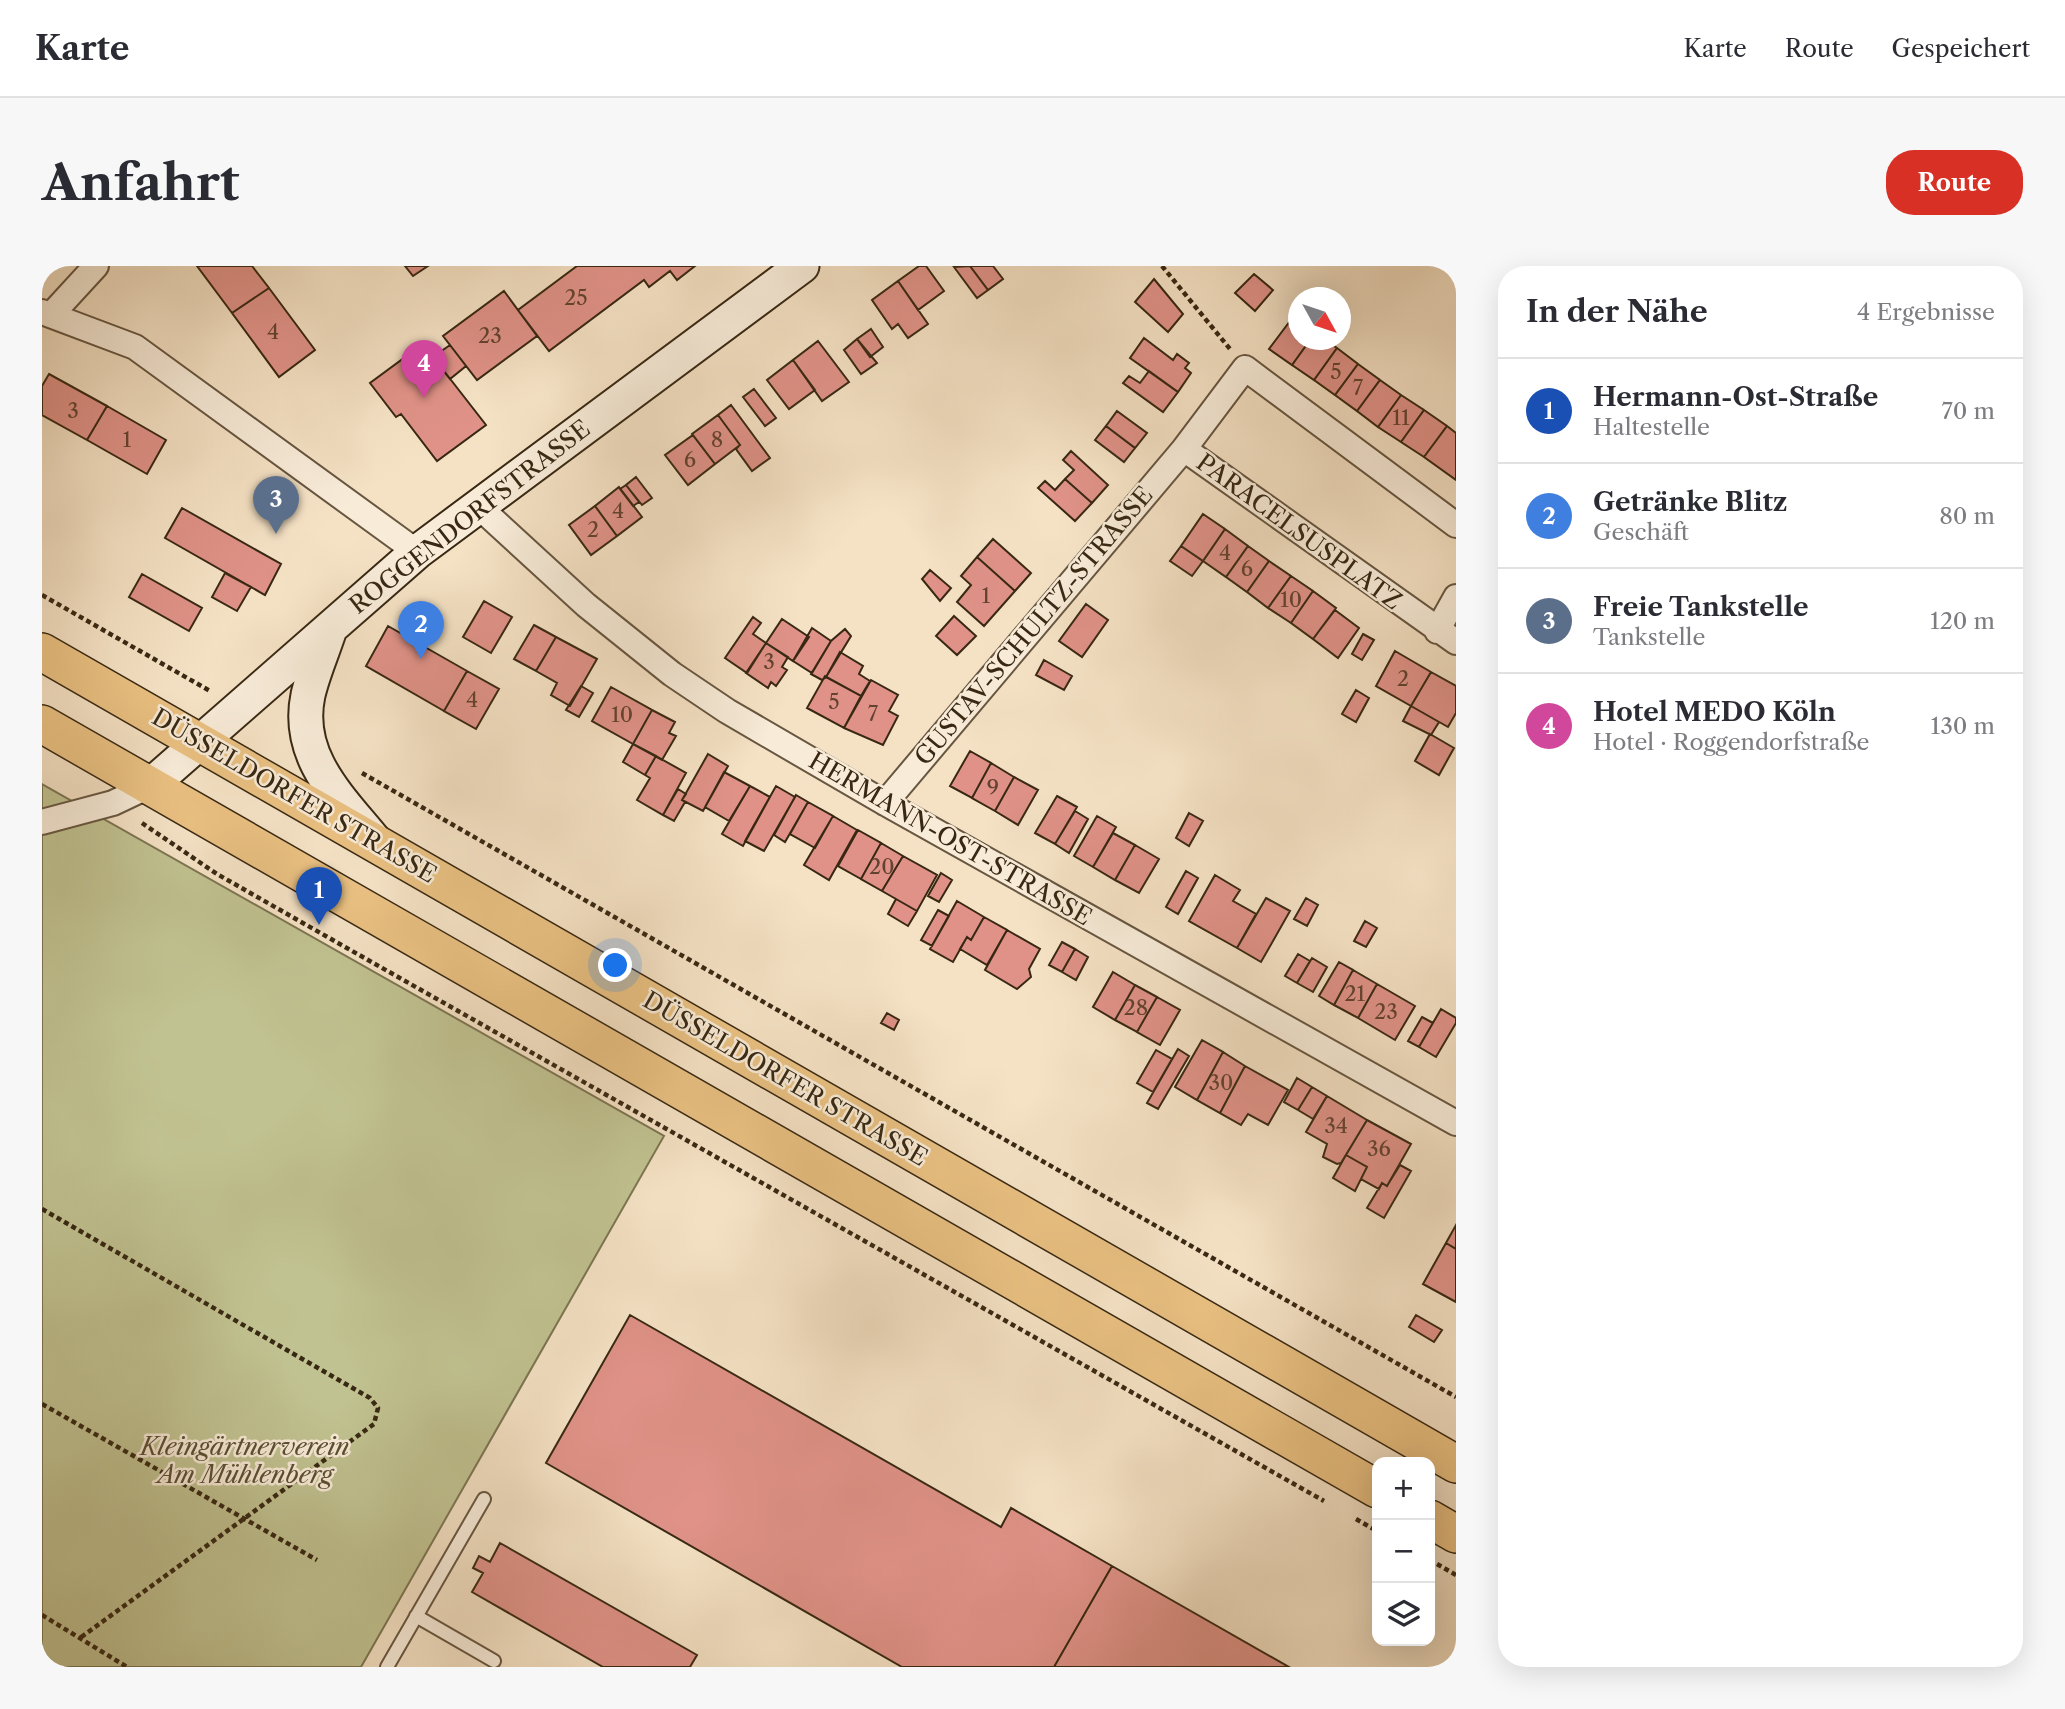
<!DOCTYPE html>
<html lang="de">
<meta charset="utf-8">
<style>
body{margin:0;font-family:"Libre Caslon Text",serif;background:#f7f7f7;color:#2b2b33}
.controls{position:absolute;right:21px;bottom:21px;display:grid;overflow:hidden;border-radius:14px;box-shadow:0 7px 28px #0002}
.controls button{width:63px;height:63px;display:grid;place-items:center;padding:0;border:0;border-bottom:2px solid #e1e1e2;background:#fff;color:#2b2b33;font:35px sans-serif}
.compass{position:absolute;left:1246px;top:21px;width:63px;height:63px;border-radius:50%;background:#fff;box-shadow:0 7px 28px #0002;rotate:130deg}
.you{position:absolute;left:574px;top:700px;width:24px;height:24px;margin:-18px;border:5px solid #fff;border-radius:50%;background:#1a73e8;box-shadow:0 0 0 10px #1a73e833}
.badge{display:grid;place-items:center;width:46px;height:46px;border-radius:50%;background:#d93025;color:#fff;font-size:23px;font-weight:700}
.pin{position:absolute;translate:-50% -58px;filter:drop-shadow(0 2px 4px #0008)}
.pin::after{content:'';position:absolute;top:37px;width:24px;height:21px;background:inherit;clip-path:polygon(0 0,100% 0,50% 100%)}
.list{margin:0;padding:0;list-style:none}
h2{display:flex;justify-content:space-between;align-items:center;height:91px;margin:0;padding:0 28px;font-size:30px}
h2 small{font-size:23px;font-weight:400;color:#7c7c81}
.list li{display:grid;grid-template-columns:46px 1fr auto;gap:21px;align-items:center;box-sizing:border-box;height:105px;padding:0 28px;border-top:2px solid #e1e1e2}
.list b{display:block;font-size:26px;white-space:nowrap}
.list p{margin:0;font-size:23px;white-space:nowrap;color:#7c7c81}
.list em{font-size:23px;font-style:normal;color:#7c7c81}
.icon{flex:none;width:38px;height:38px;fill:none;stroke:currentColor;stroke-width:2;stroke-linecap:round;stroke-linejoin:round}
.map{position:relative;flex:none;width:1414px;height:1401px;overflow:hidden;border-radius:28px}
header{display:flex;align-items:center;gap:42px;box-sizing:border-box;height:98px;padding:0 35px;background:#fff;border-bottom:2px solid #e1e1e2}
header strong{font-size:33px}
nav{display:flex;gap:38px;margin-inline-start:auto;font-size:24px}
.intro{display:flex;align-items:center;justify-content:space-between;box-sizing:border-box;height:168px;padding:0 42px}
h1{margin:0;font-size:49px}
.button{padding:18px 32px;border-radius:28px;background:#d93025;color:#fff;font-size:24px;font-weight:700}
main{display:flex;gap:42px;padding:0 42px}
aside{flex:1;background:#fff;border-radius:28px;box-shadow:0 7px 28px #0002}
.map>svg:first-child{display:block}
</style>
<header>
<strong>Karte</strong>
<nav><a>Karte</a><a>Route</a><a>Gespeichert</a></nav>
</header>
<div class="intro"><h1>Anfahrt</h1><a class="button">Route</a></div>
<main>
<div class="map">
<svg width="1414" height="1401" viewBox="0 0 1414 1401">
<rect width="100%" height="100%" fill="#f5e2c5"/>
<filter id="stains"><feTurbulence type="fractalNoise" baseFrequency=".00286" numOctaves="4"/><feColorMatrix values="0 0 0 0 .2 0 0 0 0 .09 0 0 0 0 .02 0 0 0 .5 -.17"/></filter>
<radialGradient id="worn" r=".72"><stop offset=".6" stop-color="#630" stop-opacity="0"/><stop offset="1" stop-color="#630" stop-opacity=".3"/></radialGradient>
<path fill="#c1c291" stroke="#7c7552" stroke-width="2" d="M0,518l622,352 -303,531h-319z"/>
<path fill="#e09288" stroke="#382813" stroke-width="2" d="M155,0h55l17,22 -37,25z
M363,0h23l-15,10z
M535,0h118l-18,14 -7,-9 -21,16 -5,-7 -95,71 -31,-41z
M877,0h7l18,25 -26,19 -20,-29z
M928,0l18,24 -11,8 -23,-31z
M928,0h23l10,13 -15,11z
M1212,8l19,16 -18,21 -20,-18z
M1112,13l29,35 -15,18 -33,-30z
M856,15l30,43 -20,14 -10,-14 -6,5 -20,-29z
M227,22l46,62 -36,27 -47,-64z
M462,25l33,45 -60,44 -34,-44z
M1251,51l5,3v20h12l-18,25 -23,-16z
M829,63l12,18 -13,10 -13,-18z
M1102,72l29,22 4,-6 12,9 -4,5 6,5 -13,19 -48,-34z
M815,73l20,24 -16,11 -17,-24z
M1268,74h15l12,8 -23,32 -22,-15z
M776,75l31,41 -27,19 -29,-41z
M381,78l63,81 -49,36 -36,-47 -5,3 -26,-34z
M408,79l16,21 -16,13 -17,-22z
M1295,82l21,16 -23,31 -21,-15z
M751,94l22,30 -26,19 -22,-29z
M1316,98l22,16 -23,31 -22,-16z
M1107,105l29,21 -15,20 -40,-29 6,-7 11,7z
M7,108l58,32 -20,34 -45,-25v-29z
M1338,114l21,15 -23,32 -21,-16z
M712,123l22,29 -11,8 -22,-29z
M1359,129l23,15 -23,32 -23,-15z
M689,139l39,53 -18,13 -16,-22 4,-4 -22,-30z
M65,140l59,34 -19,34 -60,-34z
M1382,144l23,16 -23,31 -23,-15z
M1075,145l30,22 -12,15 -29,-22z
M676,149l22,30 -25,19 -23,-30z
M1064,160l29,22 -11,14 -29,-22z
M1405,160l9,7v47l-32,-23z
M651,169l22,29 -27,21 -23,-30z
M1029,185l37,34 -16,18 -27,-24 9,-9 -11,-10z
M594,211l16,21 -10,7 -16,-20z
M1023,213l27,24 -17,18 -37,-33 7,-7 10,9z
M584,219l13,17 -6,4 -13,-17z
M577,221l23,30 -25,19 -22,-30z
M553,240l22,30 -26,19 -22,-30z
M140,242l99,56 -16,31 -100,-57z
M1161,248l22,15 -22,32 -22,-15z
M1183,263l23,17 -22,31 -23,-16z
M951,273l38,34 -16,18 -38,-34z
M1139,280l22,15 -11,15 -22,-15z
M1206,280l21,15 -22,31 -21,-15z
M935,291l38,34 -31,35 -27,-24 14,-17 -10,-9z
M1227,295l22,15 -23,32 -21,-16z
M888,304l21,18 -11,13 -18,-22z
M183,307l26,14 -14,24 -25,-14z
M100,308l60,34 -13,23 -60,-34z
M1249,310l22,15 -22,32 -23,-15z
M1271,325l23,17 -23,31 -22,-16z
M442,335l28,16 -21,36 -28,-16z
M1044,338l22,16 -26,37 -23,-16z
M1293,344l24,18 -21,30 -25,-19z
M912,350l22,20 -19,19 -21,-19z
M711,351l8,6 -8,11 13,9 -19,30 -22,-15z
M740,353l27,18 -16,24 -27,-18z
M492,359l22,12 -20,34 -22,-12z
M346,360l79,45 -23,40 -78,-45z
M770,362l19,13 -19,32 -19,-12z
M803,363l6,7 -25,41 -4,3 -11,-6 20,-33z
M1321,368l11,6 -12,20 -10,-6z
M514,371l41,22 -27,47 -19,-11 6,-12 -21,-12z
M724,377l22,14 -6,10 5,3 -11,16 -5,-4 -3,6 -22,-15z
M1353,385l36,21 -20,34 -35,-20z
M798,386l23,14 -4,8 11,7 -9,15 -35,-19z
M1002,394l28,16 -8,14 -28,-15z
M425,405l32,18 -23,40 -32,-18z
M1389,406l25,14v27l-8,14 -37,-21z
M783,410l36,20 -17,32 -37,-20z
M829,414l27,15 -9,16 9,5 -15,29 -39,-17z
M539,420l12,7 -14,24 -13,-7z
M569,421l41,23 -19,34 -41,-23z
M1314,424l13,8 -13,24 -14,-8z
M1369,440l28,16 -8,13 -28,-14z
M610,444l23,12 -6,11 7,3 -14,24 -29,-16z
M1388,468l24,14 -15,27 -24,-14z
M591,478l23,12 -11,19 -22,-13z
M928,485l21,12 -19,35 -22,-12z
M666,488l20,12 -25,45 -21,-11z
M614,490l30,17 -23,42 -26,-15 13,-22 -5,-3z
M949,497l23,14 -19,34 -23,-13z
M682,506l26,14 -21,35 -24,-14z
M972,511l24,13 -20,35 -23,-14z
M708,520l20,11 -27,49 -21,-12z
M734,520l19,11 -31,54 -19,-10z
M636,523l8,5 -4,6 3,2 -11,19 -11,-6z
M754,529l12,7 -23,40 -11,-7z
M1015,530l20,11 -22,37 -20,-11z
M766,536l25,14 -18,32 -25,-14z
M1033,545l13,8 -19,34 -14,-9z
M1147,547l14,8 -14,25 -13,-8z
M791,550l24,14 -28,50 -25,-15z
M1055,550l19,11 -23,40 -19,-11z
M816,564l23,13 -20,36 -23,-13z
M1071,567l22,12 -20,35 -22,-13z
M839,577l22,13 -21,35 -21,-12z
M1093,579l24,14 -20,34 -24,-13z
M861,590l34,19 -20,36 -35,-20z
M1144,605l12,7 -20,36 -12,-7z
M899,607l11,7 -13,22 -11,-6z
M1173,609l25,15 -7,11 23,13 -19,34 -48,-27z
M1224,632l24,13 -29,51 -24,-14z
M1264,632l12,7 -11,21 -13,-7z
M854,633l21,12 -9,15 -20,-12z
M915,635l27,16 -13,23 -4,-3 -14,25 -23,-13z
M896,644l11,6 -17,30 -11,-6z
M942,651l23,13 -20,35 -27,-16 7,-12 4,3z
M1323,655l12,7 -11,19 -12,-6z
M965,664l33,19 -11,20 2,8 -14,12 -32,-19z
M1020,676l13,7 -13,23 -13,-7z
M1033,683l13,8 -12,23 -14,-8z
M1256,688l12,7 -13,22 -12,-7z
M1270,692l15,9 -14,25 -16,-9z
M1297,696l14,8 -19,35 -15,-9z
M1311,704l24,14 -19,34 -24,-13z
M1071,706l22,13 -20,35 -22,-13z
M1335,718l38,22 -20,34 -37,-22z
M1093,719l22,12 -20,35 -22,-12z
M1115,731l23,13 -20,35 -23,-13z
M1399,743l15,9v5l-20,34 -17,-10z
M845,747l12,7 -5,10 -13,-7z
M1380,751l11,6 -14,24 -11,-6z
M1160,774l21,12 -26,48 -22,-13z
M1136,783l11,7 -31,53 -11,-6z
M1114,784l16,9 -19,33 -16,-9z
M1181,786l22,14 -25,47 -23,-13z
M1203,800l43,24 -20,35 -20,-11 -7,11 -21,-12z
M1255,812l15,9 -14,23 -14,-8z
M1270,821l15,9 -14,23 -15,-9z
M1285,830l40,24 -26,43 -4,1 -14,-7 4,-13 -21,-12z
M1325,854l44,24 -24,42 -5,-3 -3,6 -18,-10 6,-12 -21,-12z
M1304,889l21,12 -12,24 -22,-13z
M1358,899l11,6 -27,47 -17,-10 15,-25 5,3z
M1414,959v24l-10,-6z
M1404,977l10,6v53l-33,-18z
M588,1049l371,212 10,-19 101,58 -58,101h-152l-356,-204z
M1374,1049l26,15 -8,12 -25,-15z
M458,1277l197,112 -7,12h-87l-131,-75 11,-19 -10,-5 6,-12 11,6z
M1070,1300l177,101h-235z"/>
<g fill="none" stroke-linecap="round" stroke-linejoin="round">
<g stroke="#675640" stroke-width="16">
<path id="lane" d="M374,1350l78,45
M345,1401l97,-168"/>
</g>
<g stroke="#675640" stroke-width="28">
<path id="street" d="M0,46l93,35 282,205
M9,49l45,-49
M436,240l108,99 86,69 55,37 158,92 571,320
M1414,259l-211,-157 -61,81 272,193
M1395,365l19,-34
M843,537l299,-354
M0,556l71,-19 38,-18"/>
</g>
<g stroke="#382813" stroke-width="37">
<path id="secondary" d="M288,363c-7,22 -17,44 -22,66 -13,61 31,102 66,145
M109,519l266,-233 385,-286"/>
</g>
<g stroke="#382813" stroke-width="40">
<path id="primary" d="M0,386l1414,812
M0,458l1335,765
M1388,1253l26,15"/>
</g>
<path stroke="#382813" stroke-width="4.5" stroke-dasharray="5 3.5" stroke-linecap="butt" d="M1120,0l68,83
M1407,0l7,6
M0,329l168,96
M320,507l1094,624
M100,557l75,51 121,69 986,558
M0,943l328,189 8,10 -4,16 -294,214
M0,1138l275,156
M1314,1253l21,12
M1395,1298l19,11
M0,1349l85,52"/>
<use href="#lane" stroke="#f8ecd9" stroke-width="12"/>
<use href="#street" stroke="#f8ecd9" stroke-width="24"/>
<use href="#secondary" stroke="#f8ecd9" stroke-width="33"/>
<use href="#primary" stroke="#eac182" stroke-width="37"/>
</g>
<g text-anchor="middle" stroke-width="5" stroke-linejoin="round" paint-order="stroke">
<g font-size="21" fill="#624230">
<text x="534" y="39">25</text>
<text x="231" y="73">4</text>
<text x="448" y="77">23</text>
<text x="1294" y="113">5</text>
<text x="1316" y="129">7</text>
<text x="31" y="152">3</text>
<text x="1359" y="159">11</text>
<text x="85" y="181">1</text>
<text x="675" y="181">8</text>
<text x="648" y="201">6</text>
<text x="576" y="252">4</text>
<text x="551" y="271">2</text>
<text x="1183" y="294">4</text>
<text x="1205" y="310">6</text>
<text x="944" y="337">1</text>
<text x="1249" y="341">10</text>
<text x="727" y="403">3</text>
<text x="1361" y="420">2</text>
<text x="430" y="441">4</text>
<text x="792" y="443">5</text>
<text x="831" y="455">7</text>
<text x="580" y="456">10</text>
<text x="951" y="529">9</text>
<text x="840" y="608">20</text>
<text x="1313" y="735">21</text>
<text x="1094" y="749">28</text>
<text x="1344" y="753">23</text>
<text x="1179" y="824">30</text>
<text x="1294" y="867">34</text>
<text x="1337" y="890">36</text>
</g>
<g font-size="24" fill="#382813" stroke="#f8ecd9">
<text transform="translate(428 251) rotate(-38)" y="8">ROGGENDORFSTRASSE</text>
<text transform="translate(1257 266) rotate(36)" y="8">PARACELSUSPLATZ</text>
<text transform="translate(992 360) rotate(-50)" y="8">GUSTAV-SCHULTZ-STRASSE</text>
<text transform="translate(252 530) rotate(30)" y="8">DÜSSELDORFER STRASSE</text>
<text transform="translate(908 573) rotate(30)" y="8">HERMANN-OST-STRASSE</text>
<text transform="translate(743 813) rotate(30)" y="8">DÜSSELDORFER STRASSE</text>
</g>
<g font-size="24" font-style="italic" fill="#5a4e32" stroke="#f8ecd9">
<text x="203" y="1189">Kleingärtnerverein<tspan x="203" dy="28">Am Mühlenberg</tspan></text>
</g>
</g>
<rect width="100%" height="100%" filter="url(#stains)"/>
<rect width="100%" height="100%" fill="url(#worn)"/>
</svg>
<div class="controls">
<button>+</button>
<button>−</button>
<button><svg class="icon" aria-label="layers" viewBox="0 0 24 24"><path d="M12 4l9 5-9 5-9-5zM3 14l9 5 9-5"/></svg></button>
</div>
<svg class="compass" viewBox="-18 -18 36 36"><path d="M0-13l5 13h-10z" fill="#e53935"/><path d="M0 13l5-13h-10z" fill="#7c7c81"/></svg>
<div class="you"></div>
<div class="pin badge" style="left:277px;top:659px;background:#1a4fb4">1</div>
<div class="pin badge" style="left:379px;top:393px;background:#3f7fe0">2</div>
<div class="pin badge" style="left:234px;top:268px;background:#5c6f8a">3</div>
<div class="pin badge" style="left:382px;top:132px;background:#d1479c">4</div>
</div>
<aside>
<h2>In der Nähe<small>4 Ergebnisse</small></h2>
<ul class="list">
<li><span class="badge" style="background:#1a4fb4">1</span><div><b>Hermann-Ost-Straße</b><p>Haltestelle</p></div><em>70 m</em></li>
<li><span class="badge" style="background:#3f7fe0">2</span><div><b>Getränke Blitz</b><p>Geschäft</p></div><em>80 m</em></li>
<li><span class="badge" style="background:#5c6f8a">3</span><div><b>Freie Tankstelle</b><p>Tankstelle</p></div><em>120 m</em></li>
<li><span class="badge" style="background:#d1479c">4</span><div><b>Hotel MEDO Köln</b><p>Hotel · Roggendorfstraße</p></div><em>130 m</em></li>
</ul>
</aside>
</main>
